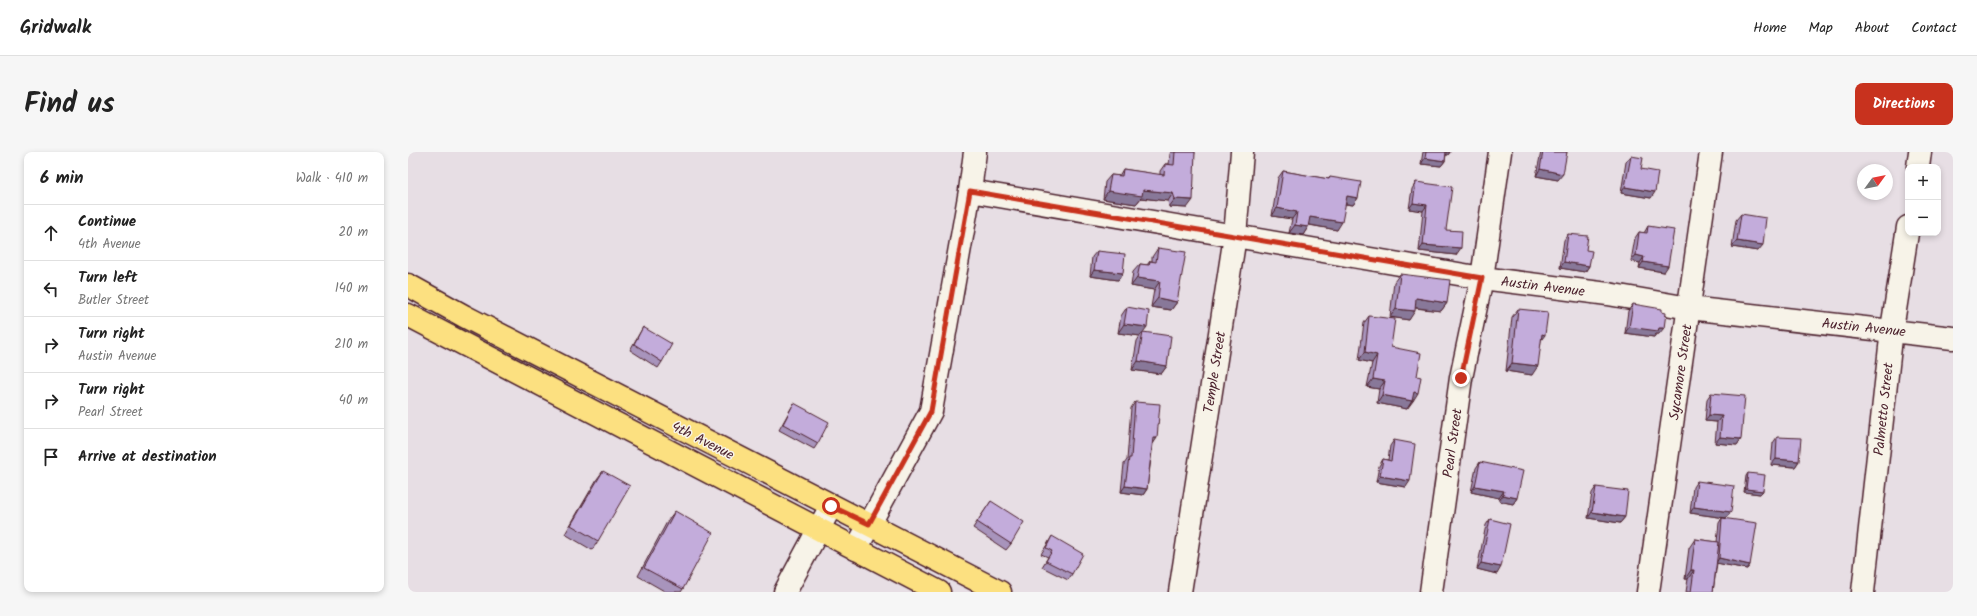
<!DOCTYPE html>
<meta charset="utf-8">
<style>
body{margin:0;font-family:Kalam,sans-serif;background:#f6f6f6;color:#222}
.controls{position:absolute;right:12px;top:12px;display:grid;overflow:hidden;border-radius:8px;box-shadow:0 2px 6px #0003}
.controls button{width:36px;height:36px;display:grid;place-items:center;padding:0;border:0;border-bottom:1px solid #e0e0e0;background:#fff;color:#222;font:20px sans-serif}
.compass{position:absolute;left:1449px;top:12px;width:36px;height:36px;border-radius:50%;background:#fff;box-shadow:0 2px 6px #0003;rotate:57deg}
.stop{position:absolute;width:12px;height:12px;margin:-9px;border:3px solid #c8321e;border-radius:50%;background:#fff}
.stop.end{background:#c8321e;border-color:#fff;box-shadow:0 1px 4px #0008}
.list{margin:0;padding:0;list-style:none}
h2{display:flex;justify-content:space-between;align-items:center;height:52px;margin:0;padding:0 16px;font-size:17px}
h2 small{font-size:13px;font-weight:400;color:#767676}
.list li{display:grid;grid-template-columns:26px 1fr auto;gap:12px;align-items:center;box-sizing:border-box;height:56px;padding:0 16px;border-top:1px solid #e0e0e0}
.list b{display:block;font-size:15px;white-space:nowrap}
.list p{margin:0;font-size:13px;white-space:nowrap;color:#767676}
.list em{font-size:13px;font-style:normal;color:#767676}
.icon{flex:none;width:22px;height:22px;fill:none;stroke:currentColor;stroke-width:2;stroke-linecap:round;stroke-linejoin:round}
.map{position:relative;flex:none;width:1545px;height:440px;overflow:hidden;border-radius:8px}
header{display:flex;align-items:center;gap:24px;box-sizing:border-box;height:56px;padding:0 20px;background:#fff;border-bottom:1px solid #e0e0e0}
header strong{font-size:19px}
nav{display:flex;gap:22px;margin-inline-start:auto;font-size:14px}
.intro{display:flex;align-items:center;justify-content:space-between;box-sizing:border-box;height:96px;padding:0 24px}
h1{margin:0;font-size:28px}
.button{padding:10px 18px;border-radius:8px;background:#c8321e;color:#fff;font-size:14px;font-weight:700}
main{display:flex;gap:24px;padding:0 24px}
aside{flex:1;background:#fff;border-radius:8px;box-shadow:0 2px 6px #0003}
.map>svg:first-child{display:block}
</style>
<header>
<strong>Gridwalk</strong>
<nav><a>Home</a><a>Map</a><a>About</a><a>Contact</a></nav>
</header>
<div class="intro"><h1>Find us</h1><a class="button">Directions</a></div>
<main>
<aside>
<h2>6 min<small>Walk · 410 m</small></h2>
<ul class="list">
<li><svg class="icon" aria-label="ahead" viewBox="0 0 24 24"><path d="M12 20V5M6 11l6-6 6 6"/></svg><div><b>Continue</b><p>4th Avenue</p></div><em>20 m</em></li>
<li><svg class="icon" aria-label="left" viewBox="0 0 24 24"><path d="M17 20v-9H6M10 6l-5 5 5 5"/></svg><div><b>Turn left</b><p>Butler Street</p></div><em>140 m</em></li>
<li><svg class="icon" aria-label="right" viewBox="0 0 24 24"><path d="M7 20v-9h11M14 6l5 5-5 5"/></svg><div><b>Turn right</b><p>Austin Avenue</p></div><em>210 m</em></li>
<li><svg class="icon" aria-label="right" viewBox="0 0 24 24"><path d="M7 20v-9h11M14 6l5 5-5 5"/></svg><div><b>Turn right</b><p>Pearl Street</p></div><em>40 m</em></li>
<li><svg class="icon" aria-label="arrive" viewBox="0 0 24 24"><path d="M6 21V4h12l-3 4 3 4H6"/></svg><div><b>Arrive at destination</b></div></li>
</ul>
</aside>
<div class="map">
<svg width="1545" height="440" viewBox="0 0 1545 440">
<rect width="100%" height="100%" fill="#e7dee4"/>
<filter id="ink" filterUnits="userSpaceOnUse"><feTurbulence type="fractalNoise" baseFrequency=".025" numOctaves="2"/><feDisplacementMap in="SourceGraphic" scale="8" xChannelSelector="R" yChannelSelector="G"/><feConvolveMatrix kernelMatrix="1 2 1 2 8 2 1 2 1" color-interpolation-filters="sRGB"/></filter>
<g filter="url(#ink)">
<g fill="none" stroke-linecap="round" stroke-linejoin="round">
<g stroke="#4a1f2b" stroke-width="25">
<path id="minor" d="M1510,15l2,-15
M562,39l512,87 126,16 81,14 264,30
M448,397l75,-138 39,-220 5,-39
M377,440l46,-86
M772,440l55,-356 7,-84
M1023,440l30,-214 21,-100 18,-126
M1240,440l63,-440
M1455,440l29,-263 16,-102"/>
</g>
<g stroke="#4a1f2b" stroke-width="25">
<path id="major" d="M0,133l56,31 536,276
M0,163l531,277"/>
</g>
<use href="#minor" stroke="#f7f3e8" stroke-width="22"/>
<use href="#major" stroke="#fce080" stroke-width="22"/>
</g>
<path fill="#a894bc" stroke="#4a1f2b" d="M763,0h24l-8,56 -18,-1 -1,-6 -27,-3 -5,6 -33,-5 2,-17 6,-7 8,1 4,-7 37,6v-4l5,-7h4l1,-10z
M1015,0h27l-2,3h-2l-1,6 -4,5 -20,-2z
M1133,0h26l-9,28 -22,-4z
M1223,4l20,42 -30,-5 5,-31z
M875,19l45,8 2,-2 28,21 -5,7 -8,-1 -8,26 -28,-5 -1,2 -5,8 -14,-2 3,-14 -20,-3 6,-38z
M1008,30l30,48 10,25 -37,-4 4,-40 -14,-2 3,-20z
M1333,62l17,37 -26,-4 4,-27z
M1240,74l16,46 -25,-4 1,-5 -9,-2 4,-23 4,-6 5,1z
M1160,82l18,16 3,16 -4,6 -25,-4 4,-28z
M750,96l19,54 -6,8 -20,-3 3,-17 -23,-4 2,-14 7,-8 7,1 3,-4h2v-4z
M689,99l26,22 -5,7 -28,-4 2,-19z
M992,122l47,29 -6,8 -26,-3 -6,12 -19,-3 4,-35z
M1225,152l26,30h-3l-2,3 -29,-4 3,-22z
M719,155l40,59 -6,8 -29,-4 5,-29 3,-5 -22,-3 3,-17z
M1110,157l23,32 -9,34 -26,-4 6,-54z
M961,164l22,31 26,29 -4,25 -6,8 -30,-6 2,-14 -12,-2 5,-24 -13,-3 5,-37z
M235,175l19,35 -4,6 -28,-18z
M1303,241l30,46 -4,6 -22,-2 2,-21 -12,-1 2,-22z
M727,250l18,42 -6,45 -4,6 -22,-3 3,-28 3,-4 4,-52z
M386,251l24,40 -4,6 -35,-19 11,-20z
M1369,285l22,24 -4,6 -24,-2 2,-22z
M986,288l12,47 -30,-5 3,-16 4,-7 5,1 2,-14z
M1072,310l37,36 -4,6 -14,-3v-3l-28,-6 5,-24z
M195,319l-5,70 -6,9 -27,-16 32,-55z
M1340,321l12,21 -16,-2 2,-16z
M1289,329l29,37 -36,-5 3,-26z
M1188,335l29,30 -5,6 -32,-5 4,-25z
M583,349l20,43 -5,6 -33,-22z
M267,359l8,78 -2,3h-15l-28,-16 30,-56z
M1314,366l28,47 -3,4 -30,-6 -4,29h-27l2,-13h-3l4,-31 6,-9 22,3 2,-19z
M1082,367l7,55 -20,-5 9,-44z
M644,384l20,38 -4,6 -26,-13 6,-10 -7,-3 7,-11z"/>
<path fill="#887899" stroke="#4a1f2b" d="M1037,0h5l-2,3 -5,-1z
M1017,6l20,3 -4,5 -20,-2z
M1132,17l23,5 -5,6 -22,-4z
M1217,35l30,5 -4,6 -30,-5z
M735,38l30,3 -5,8 -27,-3 -5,6 -33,-5 5,-8z
M939,44l11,2 -5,7 -12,-2z
M767,47l18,1 -6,8 -18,-1z
M1005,51l14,2 -4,6 -14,-2z
M869,56l20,4 -5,7 -20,-3z
M902,65l32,5 -5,8 -32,-6z
M887,73l13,2 -5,8 -14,-2z
M1329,89l26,4 -5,6 -26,-4z
M1015,93l38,3 -5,7 -37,-4z
M1228,103l8,2 -4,6 -9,-2z
M1156,110l25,4 -4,6 -25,-4z
M1235,110l25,4 -4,6 -25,-4z
M686,118l29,3 -5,7 -28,-4z
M729,126l23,3 -6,9 -23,-4z
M750,146l19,4 -6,8 -20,-3z
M1008,146l31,5 -6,8 -31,-4z
M988,157l19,2 -6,9 -19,-3z
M716,172l23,3 -7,9 -22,-3z
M1221,175l30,1h5l-5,6h-3l-2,3 -29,-4z
M1134,182l3,1 -6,8z
M957,200l12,3 -5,8 -13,-3z
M730,209l29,5 -6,8 -29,-4z
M1104,211l26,3 -6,9 -26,-4z
M965,227l12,2 -6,8 -12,-2z
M1006,240l4,1 -5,8 -4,-1z
M974,243l30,6 -5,8 -30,-6z
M1301,263l13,1 -5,6 -12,-1z
M1312,285l21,2 -4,6 -22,-2z
M745,286h4l-4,6z
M1368,307l23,2 -4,6 -24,-2z
M972,324l30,5 -4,6 -30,-5z
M717,334l22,3 -4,6 -22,-3z
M1067,334l29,5 -5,7 -28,-6z
M1338,337l17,2 -3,3 -16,-2z
M1095,343l14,3 -4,6 -14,-3z
M1286,355l37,5 -5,6 -36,-5z
M1184,360l33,5 -5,6 -32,-5z
M1311,406l31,7 -3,4 -31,-6z
M1073,411l20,4 -4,7 -20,-5z
M1283,418h3l-6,9h-3z"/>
<path fill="#c3acdb" stroke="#4a1f2b" d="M767,0h20l-2,48 -18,-1 -2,-6 -30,-3 -1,6 -34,-5 3,-16 11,1 1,-7 41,6 1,-11 9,1z
M1018,0h20l-1,9 -20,-3z
M1135,0h24l-4,22 -23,-5z
M1223,4l12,2 -2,11 17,3 -3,20 -30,-5z
M875,19l46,8 1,-2 31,5 -3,16 -11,-2 -5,26 -32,-5 -2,10 -13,-2 2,-13 -20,-4z
M1008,30l36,5 -6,43 16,1 -1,17 -38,-3 4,-40 -14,-2z
M1333,62l25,4 -3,27 -26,-4z
M1240,74l26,4 -6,36 -25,-4 1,-5 -8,-2 3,-23 8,1z
M1160,82l20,2 -2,14 6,1 -3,15 -25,-4z
M750,96l28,4 -9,50 -19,-4 2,-17 -23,-3 3,-14 9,1 1,-4 6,1z
M689,99l28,3 -2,19 -29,-3z
M992,122l50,6 -3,23 -31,-5 -1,13 -19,-2z
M1225,152l29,5v3l4,1 -2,15h-5l-1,3 -29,-4z
M719,155l22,4 -2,16 -23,-3z
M1110,157l30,3 -3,23 -3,-1 -4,32 -26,-3z
M961,164l26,3 -4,28 30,6 -4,23 4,1 -3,16 -4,-1 -2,9 -30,-6 3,-14 -12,-2 4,-24 -12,-3z
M235,175l29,17 -10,18 -28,-18z
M735,180l28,4 -4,30 -29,-5z
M1303,241l34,3 -4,43 -21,-2 2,-21 -13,-1z
M727,250l25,2 -3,34h-4l-6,51 -22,-3 4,-28h2z
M386,251l35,19 -11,21 -35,-19z
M1369,285l24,1 -2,23 -23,-2z
M986,288l21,4 -5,37 -30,-5 3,-17 8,2z
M1072,310l43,9 -6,27 -14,-3 1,-4 -29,-5z
M195,319l27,15 -32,55 -27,-16z
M1340,321l17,2 -2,16 -17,-2z
M1289,329l37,5 -3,26 -37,-5z
M1188,335l32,4 -3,26 -33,-5z
M583,349l33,21 -13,22 -34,-22z
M267,359l38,22 -30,56 -39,-21z
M1314,366l35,5 -7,42 -31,-7z
M1082,367l20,5 -9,43 -20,-4z
M644,384l31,18 -11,20 -26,-13 6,-10 -6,-3z
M1287,387l24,3 -6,50h-22l3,-22h-3z"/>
</g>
<g fill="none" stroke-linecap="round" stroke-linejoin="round" filter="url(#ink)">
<path stroke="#c8321e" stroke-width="5" d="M423,354l38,18 62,-113 39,-220 512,87 -21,100"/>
</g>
<g text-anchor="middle" stroke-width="3" stroke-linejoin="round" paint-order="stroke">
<g font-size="14" fill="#4a1f2b" stroke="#f7f3e8">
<text transform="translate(1135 134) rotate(7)" y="5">Austin Avenue</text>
<text transform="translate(1456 175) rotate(6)" y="5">Austin Avenue</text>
<text transform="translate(806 220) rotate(-81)" y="5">Temple Street</text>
<text transform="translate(1272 220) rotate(-82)" y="5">Sycamore Street</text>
<text transform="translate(1475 257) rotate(-84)" y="5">Palmetto Street</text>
<text transform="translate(295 288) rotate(27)" y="5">4th Avenue</text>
<text transform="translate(1044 291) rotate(-82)" y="5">Pearl Street</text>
</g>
</g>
</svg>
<div class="controls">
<button>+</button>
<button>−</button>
</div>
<svg class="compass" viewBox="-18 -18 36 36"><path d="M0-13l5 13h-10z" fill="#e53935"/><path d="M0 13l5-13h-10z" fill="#767676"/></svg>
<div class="stop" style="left:423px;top:354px"></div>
<div class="stop end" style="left:1053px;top:226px"></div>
</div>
</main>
